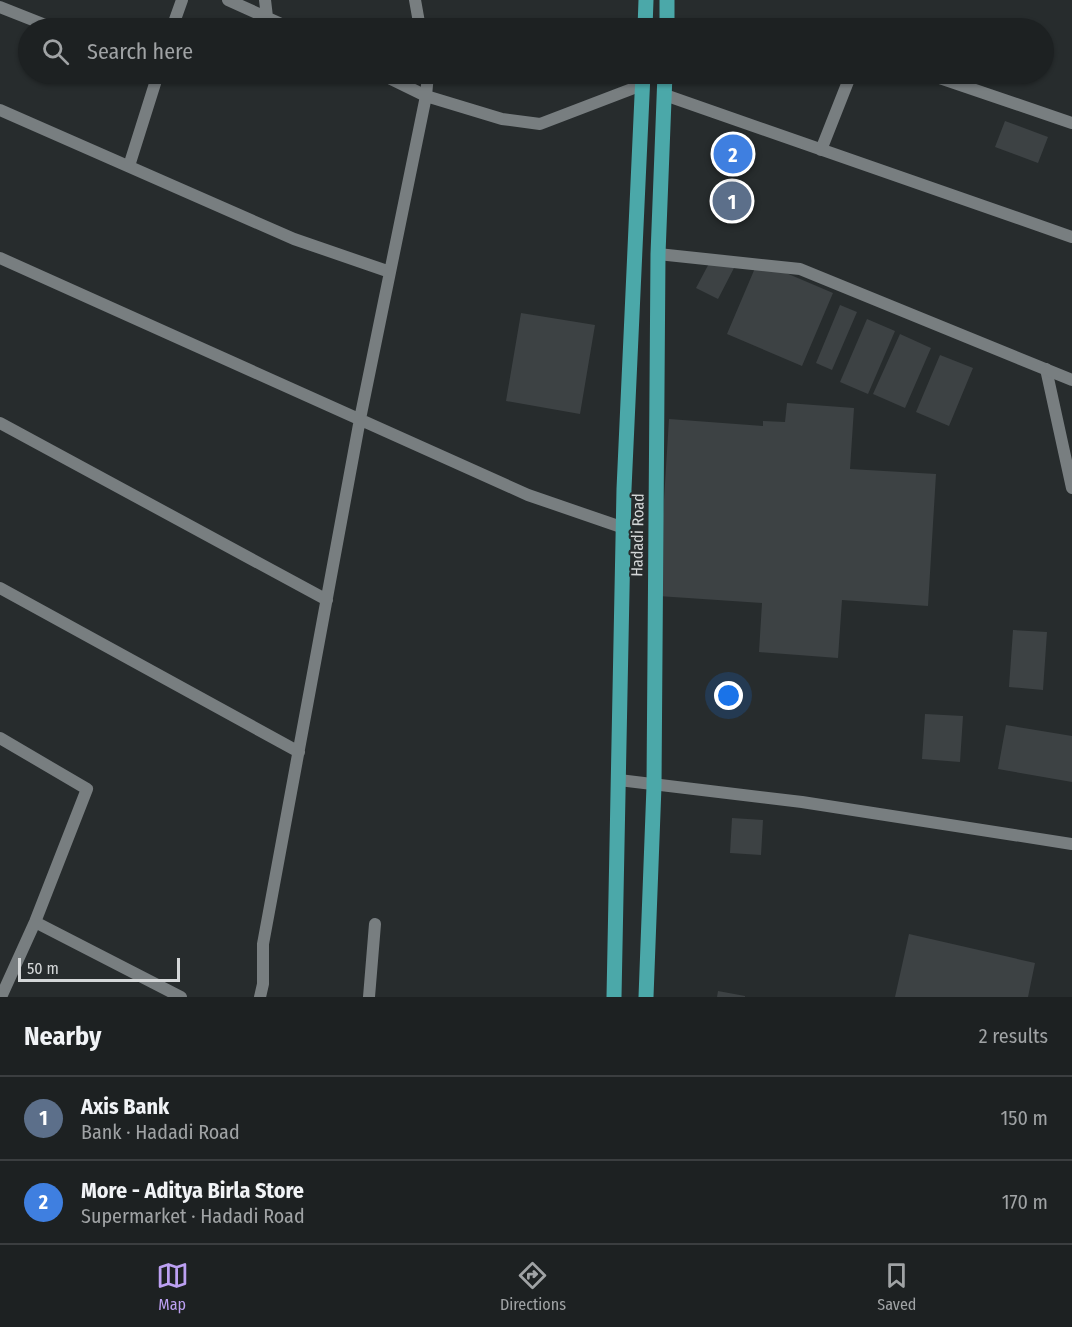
<!DOCTYPE html>
<meta charset="utf-8">
<style>
body{margin:0;font-family:"Fira Sans Condensed",sans-serif;background:#2a2e2f;color:#f1f3f6}
.scale{position:absolute;left:18px;bottom:15px;width:162px;box-sizing:border-box;padding-left:6px;border:3px solid #d4d7d8;border-top:0;font-size:16px;line-height:21px;white-space:nowrap;color:#d4d7d8;-webkit-text-stroke:4px #272c2d;paint-order:stroke}
.you{position:absolute;left:729px;top:696px;width:21px;height:21px;margin:-15px;border:4px solid #fff;border-radius:50%;background:#1a73e8;box-shadow:0 0 0 9px #1a73e833}
.badge{display:grid;place-items:center;width:39px;height:39px;border-radius:50%;background:#bca0f2;color:#fff;font-size:20px;font-weight:700}
.pin{position:absolute;translate:-50% -50%;border:3px solid #fff;box-shadow:0 2px 6px #0006}
.list{margin:0;padding:0;list-style:none}
h2{display:flex;justify-content:space-between;align-items:center;height:78px;margin:0;padding:0 24px;font-size:26px}
h2 small{font-size:20px;font-weight:400;color:#a0a3a5}
.list li{display:grid;grid-template-columns:39px 1fr auto;gap:18px;align-items:center;box-sizing:border-box;height:84px;padding:0 24px;border-top:2px solid #3b3e40}
.list b{display:block;font-size:22px;white-space:nowrap}
.list p{margin:0;font-size:20px;white-space:nowrap;color:#a0a3a5}
.list em{font-size:20px;font-style:normal;color:#a0a3a5}
.icon{flex:none;width:33px;height:33px;fill:none;stroke:currentColor;stroke-width:2;stroke-linecap:round;stroke-linejoin:round}
.map{position:relative;flex:none;width:1072px;height:997px;overflow:hidden}
.search{position:absolute;background:#1d2122;box-shadow:0 2px 4px #0004;left:18px;right:18px;top:18px;height:66px;display:flex;align-items:center;gap:15px;box-sizing:border-box;padding:0 21px;border-radius:33px;color:#a0a3a5;font-size:22px}
.sheet{height:246px;background:#1d2122}
nav{display:flex;justify-content:space-around;align-items:center;box-sizing:border-box;height:84px;border-top:2px solid #3b3e40;background:#1d2122;font-size:16px;color:#a0a3a5}
nav a{display:grid;justify-items:center;gap:3px}
nav .on{color:#bca0f2}
.map>svg:first-child{display:block}
</style>
<div class="map">
<svg width="1072" height="997" viewBox="0 0 1072 997">
<rect width="100%" height="100%" fill="#272c2d"/>
<path fill="#3d4244" d="M1005,121l43,16 -10,26 -43,-16z
M714,254l21,12 -17,33 -22,-11z
M758,261l75,32 -31,73 -75,-32z
M840,305l17,7 -25,58 -16,-7z
M521,313l74,12 -15,89 -74,-13z
M867,319l28,12 -27,63 -28,-12z
M900,334l31,14 -26,60 -32,-14z
M940,355l33,13 -24,58 -33,-14z
M787,403l67,5 -4,61 86,5 -8,132 -86,-6 -4,58 -79,-6 3,-49 -104,-7 11,-177 94,7v-5l22,1z
M1013,630l34,2 -4,58 -34,-3z
M925,714l38,2 -3,46 -38,-3z
M1006,725l66,11v46l-74,-13z
M732,818l31,2 -2,35 -31,-2z
M909,934l126,29 -7,34h-133z
M718,991l27,5v1h-28z"/>
<g fill="none" stroke-linecap="round" stroke-linejoin="round">
<path stroke="#787e80" stroke-width="12" d="M228,0l62,28
M265,0l2,17
M415,0l5,28
M0,7l53,21
M172,28l10,-28
M381,74l45,22 76,23 38,5 102,-39
M928,74l144,49
M665,95l407,142
M0,110l294,129 96,33
M821,150l30,-76
M129,166l29,-92
M0,258l528,237 96,33
M1046,369l26,119
M0,423l327,177
M0,588l299,164
M0,738l87,51 -52,133 -34,75
M619,780l183,22 270,42
M35,922l146,75
M260,997l3,-13v-40l97,-525 66,-323 2,-22
M369,997l6,-73"/>
<path stroke="#787e80" stroke-width="12" d="M658,254l142,15 272,111"/>
<path stroke="#4ba8a9" stroke-width="15" d="M645,28l1,-28
M667,28v-28
M614,997l10,-508 19,-415
M646,997l8,-211 4,-532 7,-180"/>
</g>
<g text-anchor="middle" stroke-width="4.5" stroke-linejoin="round" paint-order="stroke">
<g font-size="16" fill="#d4d7d8" stroke="#272c2d">
<text transform="translate(637 535) rotate(-89)" y="6">Hadadi Road</text>
</g>
</g>
</svg>
<div class="scale">50 m</div>
<div class="you"></div>
<div class="pin badge" style="left:732px;top:201px;background:#5c6f8a">1</div>
<div class="pin badge" style="left:733px;top:154px;background:#3f7fe0">2</div>
<div class="search"><svg class="icon" aria-label="search" viewBox="0 0 24 24"><circle cx="10" cy="10" r="6"/><path d="M15 15l6 6"/></svg>Search here</div>
</div>
<section class="sheet">
<h2>Nearby<small>2 results</small></h2>
<ul class="list">
<li><span class="badge" style="background:#5c6f8a">1</span><div><b>Axis Bank</b><p>Bank · Hadadi Road</p></div><em>150 m</em></li>
<li><span class="badge" style="background:#3f7fe0">2</span><div><b>More - Aditya Birla Store</b><p>Supermarket · Hadadi Road</p></div><em>170 m</em></li>
</ul>
</section>
<nav>
<a class="on"><svg class="icon" aria-label="map" viewBox="0 0 24 24"><path d="M3 6l6-2 6 2 6-2v14l-6 2-6-2-6 2zM9 4v14M15 6v14"/></svg>Map</a>
<a><svg class="icon" aria-label="directions" viewBox="0 0 24 24"><path d="M12 3l9 9-9 9-9-9zM9 14v-3h6M13 9l2 2-2 2"/></svg>Directions</a>
<a><svg class="icon" aria-label="saved" viewBox="0 0 24 24"><path d="M7 4h10v16l-5-4-5 4z"/></svg>Saved</a>
</nav>
